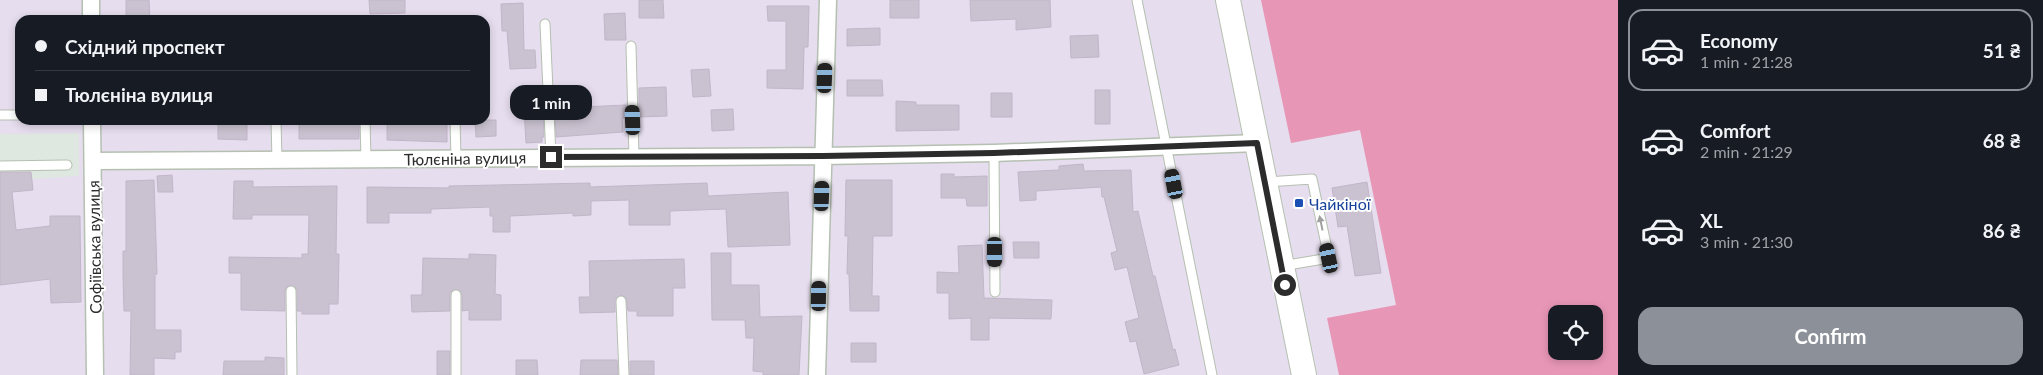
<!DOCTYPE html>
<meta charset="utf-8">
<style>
:root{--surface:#171b24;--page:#242831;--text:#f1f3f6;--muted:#9ea1a6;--line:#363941;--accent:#8c9099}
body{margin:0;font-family:Lato,sans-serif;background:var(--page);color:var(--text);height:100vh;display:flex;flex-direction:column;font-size:19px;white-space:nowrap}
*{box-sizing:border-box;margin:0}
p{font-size:16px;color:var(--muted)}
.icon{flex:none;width:28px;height:28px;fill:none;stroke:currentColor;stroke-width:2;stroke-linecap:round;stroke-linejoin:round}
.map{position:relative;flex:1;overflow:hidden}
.panel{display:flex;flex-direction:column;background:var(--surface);width:425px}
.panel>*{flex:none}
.top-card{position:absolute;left:15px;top:15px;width:475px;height:110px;border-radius:15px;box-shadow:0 2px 8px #0003;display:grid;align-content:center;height:110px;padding:0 20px;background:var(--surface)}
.fabs{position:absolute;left:1548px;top:305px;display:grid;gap:10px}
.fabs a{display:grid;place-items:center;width:55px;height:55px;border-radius:10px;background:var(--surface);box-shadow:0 2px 8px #0003;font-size:25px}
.end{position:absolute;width:22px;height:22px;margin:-11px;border:6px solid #2c2c2c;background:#fff;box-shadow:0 0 0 2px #fff}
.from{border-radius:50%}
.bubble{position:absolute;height:35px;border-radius:15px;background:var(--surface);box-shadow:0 2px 8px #0003;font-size:16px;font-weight:700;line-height:35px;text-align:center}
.car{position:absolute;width:15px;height:30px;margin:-15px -8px;border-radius:6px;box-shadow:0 0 4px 1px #0007;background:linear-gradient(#222 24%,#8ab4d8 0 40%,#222 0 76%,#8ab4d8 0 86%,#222 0)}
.top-card b{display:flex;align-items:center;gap:18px;height:48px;font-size:19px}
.top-card b+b{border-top:1px solid var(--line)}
.top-card i{width:12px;height:12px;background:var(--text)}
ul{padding:9px 0 0;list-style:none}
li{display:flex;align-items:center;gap:15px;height:82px;margin:0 10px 8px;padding:0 10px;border:2px solid transparent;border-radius:15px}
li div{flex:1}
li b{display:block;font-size:19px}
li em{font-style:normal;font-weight:700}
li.active{border-color:var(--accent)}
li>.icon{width:45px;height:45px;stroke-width:1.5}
.primary-button{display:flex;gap:10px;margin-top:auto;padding:10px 20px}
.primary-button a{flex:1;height:58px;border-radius:15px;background:var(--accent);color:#fff;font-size:20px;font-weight:700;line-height:58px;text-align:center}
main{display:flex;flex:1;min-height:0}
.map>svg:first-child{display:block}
.industrial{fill:#dee7e0}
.green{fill:#e896b6;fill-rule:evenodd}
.building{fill:#cac2d0;stroke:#c2b6ca}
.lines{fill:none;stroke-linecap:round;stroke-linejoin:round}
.lane-casing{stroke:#b5c0b1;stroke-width:11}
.street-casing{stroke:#b5c0b1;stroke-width:19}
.secondary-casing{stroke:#b5c0b1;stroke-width:26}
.lane{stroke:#fff;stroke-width:9}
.street{stroke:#fff;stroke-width:16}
.secondary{stroke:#fff;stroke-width:24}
.oneway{fill:#a0a0a0}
.route{stroke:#2c2c2c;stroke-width:6}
.transit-dot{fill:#1a4fb4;stroke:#fff;stroke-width:2}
.labels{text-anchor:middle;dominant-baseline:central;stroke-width:4;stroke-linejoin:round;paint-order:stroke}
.street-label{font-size:16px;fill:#2c2c2c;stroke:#fff}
.transit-label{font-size:16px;fill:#164399;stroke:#fff;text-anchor:start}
</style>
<main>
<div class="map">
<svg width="1618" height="375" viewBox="0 0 1618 375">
<rect width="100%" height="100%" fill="#e6ddee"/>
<path class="industrial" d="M79 133V176L0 181V134Z"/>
<path class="green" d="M1261 0H1618V375H1339L1327 318 1396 305 1360 130 1291 143ZM1556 314H1594V351H1556Z"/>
<path class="building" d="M126 0H149L150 20H126Z
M369 0H405V13L370 14Z
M639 0H663L664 18H639Z
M890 0H919V18H890Z
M970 0H1050L1051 27 1016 30V19L971 21Z
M523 3 524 50H535L536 68 510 69 507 31H502L501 4Z
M767 6H809L808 47H804L803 89 767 88V70H786V21H768Z
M625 13 626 40H605L604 14Z
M880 28V45L847 46V29Z
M1098 35 1099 57 1071 58 1070 36Z
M709 69 711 96 693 97 691 70Z
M847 80H882L883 96H847Z
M666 87 667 116 639 117V88Z
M1095 90H1110V124H1095Z
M991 93H1012V117H991Z
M896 101 916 102V105H959V130L896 131Z
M566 103H582V107L626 105 627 118H622L623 132 556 137 555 107 566 106Z
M543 108 544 137H542V142L526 143 524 109Z
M733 109 734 130 712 131 711 110Z
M218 120H247V140L218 139Z
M299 120H359V139H299Z
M387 120H447V142L387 140Z
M475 120H496V136L476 137Z
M1083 164 1084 171 1131 170 1133 212 1138 211 1153 276H1155L1173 350 1175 349 1179 365 1144 374 1136 341 1130 342 1125 322 1139 318 1127 267 1115 270 1111 253 1117 251 1104 197H1102L1101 187 1036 191V200L1020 201 1018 172 1059 170V166Z
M0 172H31L33 190 12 192 16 230 50 226V216H80L81 302 51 303 50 279 0 285Z
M941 174H954V177L987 176V206H967L966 198H941Z
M172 175 173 192H158L157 176Z
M154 180 157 274H155V330H181V352H175V359L154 358V375H130L131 311H124L123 275V251H126V181Z
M846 180H892V236H873L872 296H879V311H850L849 274H847L848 236H845Z
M234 181H253V187L337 186 336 254H339L338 304H329V314H302V311H297V290L291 285 287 286 285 291V311L241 310V273H229V257L302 258V254H308L309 215H252V219H233Z
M1367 182 1381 273 1355 276 1347 226 1338 227 1332 188Z
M590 183V187L707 183 708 196 788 192 790 245 728 247 726 209 670 211V225H629V200L591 201V215L573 216V213L510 216V232H493V216H490V207L431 209V213H389V223H367V187L449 188V186Z
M1013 242H1039V258H1014Z
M982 245 984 298 1052 300 1051 319 989 318V340H971V318L949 319V293H937V272L959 273 958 246Z
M711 253H731V285H759L760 317 802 316 799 375H763V372L753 371 754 338H746L745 320H712Z
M469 254 496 255 495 294 501 295V320H469V310L462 311V295L456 289 450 292V311L412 312 411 295H422L423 258 469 259Z
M684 259 685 288H673V316H637V311H628L626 298 621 295 615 299V312L580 313 579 297H590L589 261Z
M851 343H876V362H851Z
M437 351H450V375H437Z
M265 357 284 358V375H223L224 361H265Z
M516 360H537L538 375H516Z
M581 360H617L618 375H580Z
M630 361H654V375H630Z"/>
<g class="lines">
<g class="lane-casing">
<path id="lane" d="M1137 0 1212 375
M545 24 551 157
M631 46 634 157
M0 115H20
M276 120 277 160
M365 120 366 159
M455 120 456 158
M994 153 995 292
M0 166 67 165
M1267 182 1312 179 1329 258 1282 266
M291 291 292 375
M456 295V375
M621 301 624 375"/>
</g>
<g class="street-casing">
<path id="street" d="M91 0V20
M92 120 95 375
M93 161 823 156 994 153 1257 143
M817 375 828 0"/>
</g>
<g class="secondary-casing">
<path id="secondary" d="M1228 0 1304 375"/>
</g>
<use href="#lane" class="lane"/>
<use href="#street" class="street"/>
<use href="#secondary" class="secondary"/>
</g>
<defs><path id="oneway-solid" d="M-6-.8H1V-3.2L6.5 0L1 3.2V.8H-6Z" transform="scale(1.25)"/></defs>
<use class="oneway" href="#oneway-solid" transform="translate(1321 223) rotate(-102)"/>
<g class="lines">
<path class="route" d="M551 157 823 156 994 153 1257 143 1285 285"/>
</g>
<rect class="transit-dot" x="1294" y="198" width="10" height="10" rx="2.5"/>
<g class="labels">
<g class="street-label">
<text transform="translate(465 158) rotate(-1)">Тюлєніна вулиця</text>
<text transform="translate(94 247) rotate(-91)">Софіївська вулиця</text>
</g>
<g class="transit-label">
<text x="1309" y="203">Чайкіної</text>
</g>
</g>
</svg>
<div class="fabs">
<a><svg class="icon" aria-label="locate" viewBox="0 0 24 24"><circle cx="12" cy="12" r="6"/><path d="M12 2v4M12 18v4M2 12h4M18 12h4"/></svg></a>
</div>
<i class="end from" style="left:1285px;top:285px"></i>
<i class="end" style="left:551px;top:157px"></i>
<div class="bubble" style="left:510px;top:85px;width:82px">1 min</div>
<i class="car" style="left:825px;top:78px;rotate:2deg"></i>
<i class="car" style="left:633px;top:120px;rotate:358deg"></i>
<i class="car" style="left:1174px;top:184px;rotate:349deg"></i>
<i class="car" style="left:822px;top:196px;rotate:2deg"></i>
<i class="car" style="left:995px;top:252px;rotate:180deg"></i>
<i class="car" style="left:1329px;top:258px;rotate:348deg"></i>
<i class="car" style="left:819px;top:296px;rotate:1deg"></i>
<div class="top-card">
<b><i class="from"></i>Східний проспект</b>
<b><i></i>Тюлєніна вулиця</b>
</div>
</div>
<section class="panel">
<ul>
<li class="active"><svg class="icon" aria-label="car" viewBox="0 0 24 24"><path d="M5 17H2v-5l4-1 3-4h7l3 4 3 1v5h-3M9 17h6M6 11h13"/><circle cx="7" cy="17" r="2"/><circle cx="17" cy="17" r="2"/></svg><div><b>Economy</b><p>1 min · 21:28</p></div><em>51 ₴</em></li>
<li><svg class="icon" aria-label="car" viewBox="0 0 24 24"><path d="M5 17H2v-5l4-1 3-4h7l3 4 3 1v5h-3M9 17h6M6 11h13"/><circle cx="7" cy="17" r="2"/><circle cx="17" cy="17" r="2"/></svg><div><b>Comfort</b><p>2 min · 21:29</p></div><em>68 ₴</em></li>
<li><svg class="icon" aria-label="car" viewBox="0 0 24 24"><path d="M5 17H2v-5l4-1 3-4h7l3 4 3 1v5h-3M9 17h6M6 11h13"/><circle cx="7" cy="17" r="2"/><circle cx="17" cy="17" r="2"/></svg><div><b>XL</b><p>3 min · 21:30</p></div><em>86 ₴</em></li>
</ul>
<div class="primary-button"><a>Confirm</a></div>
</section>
</main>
